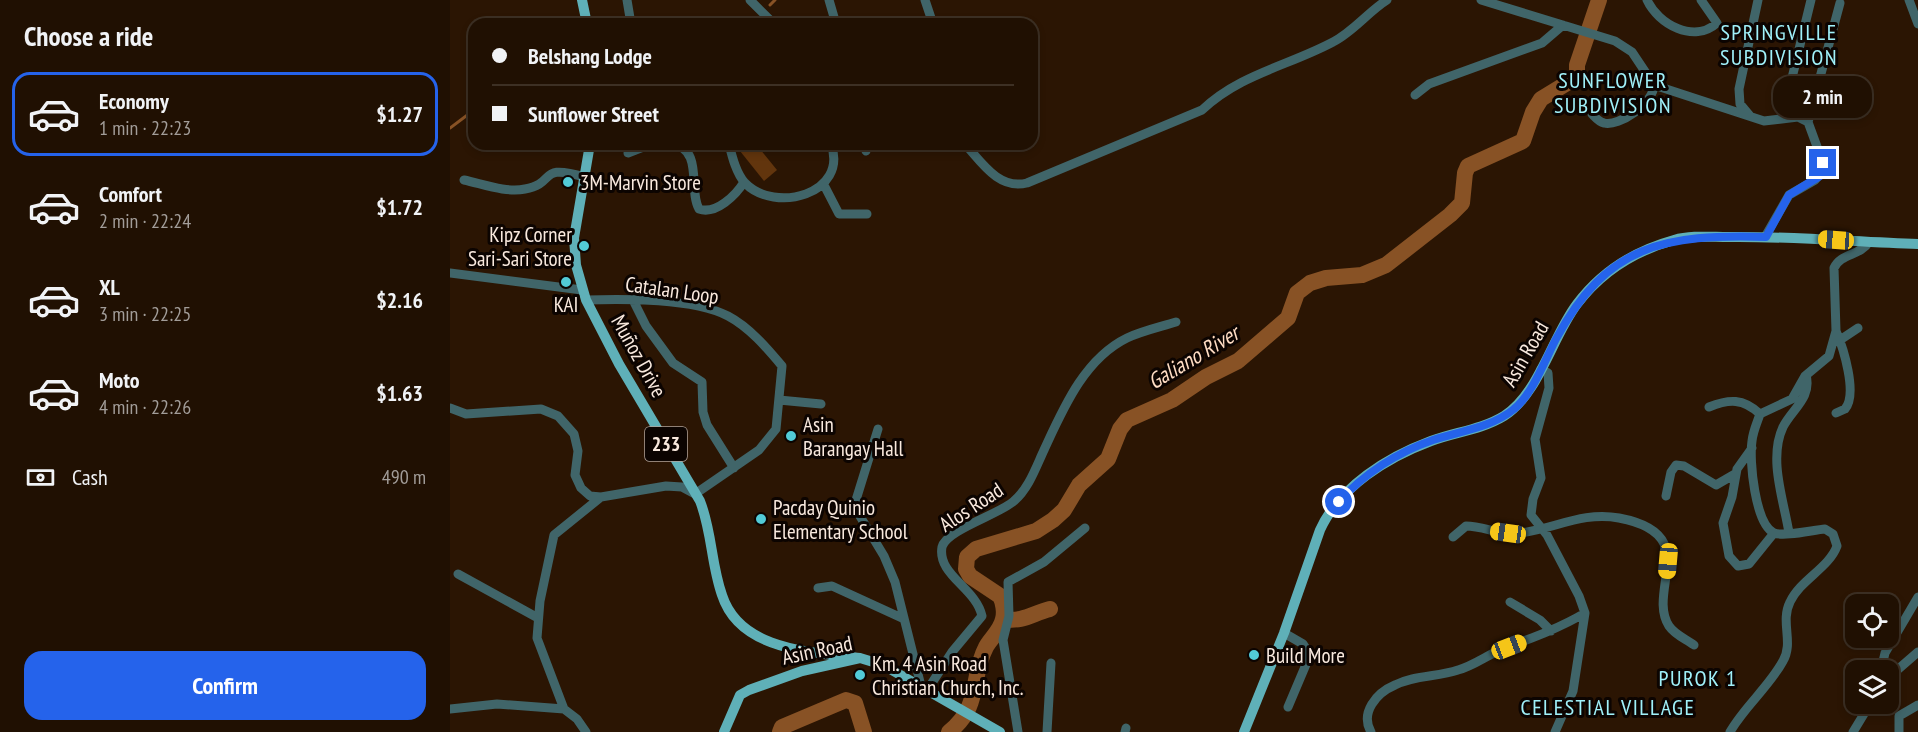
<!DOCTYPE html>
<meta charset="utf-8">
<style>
:root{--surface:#201002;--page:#2d1e11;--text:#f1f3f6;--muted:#a29d99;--line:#3d3024;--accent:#2563eb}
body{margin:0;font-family:"PT Sans Narrow",sans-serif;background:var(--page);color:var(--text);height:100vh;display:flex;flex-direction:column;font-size:22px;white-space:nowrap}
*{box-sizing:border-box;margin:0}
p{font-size:20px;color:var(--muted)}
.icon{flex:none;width:33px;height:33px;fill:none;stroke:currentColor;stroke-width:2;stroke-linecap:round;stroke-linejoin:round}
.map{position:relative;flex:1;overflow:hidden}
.details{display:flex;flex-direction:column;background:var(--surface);width:450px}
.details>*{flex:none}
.hud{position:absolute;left:18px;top:18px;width:570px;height:132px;border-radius:18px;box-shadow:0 3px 9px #0003,0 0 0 2px var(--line);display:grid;align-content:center;height:132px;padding:0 24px;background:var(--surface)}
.buttons{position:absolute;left:1395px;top:594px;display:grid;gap:12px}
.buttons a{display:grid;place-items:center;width:54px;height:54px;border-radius:12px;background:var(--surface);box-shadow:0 3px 9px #0003,0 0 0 2px var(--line);font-size:30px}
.end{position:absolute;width:27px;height:27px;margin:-14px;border:8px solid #2563eb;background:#fff;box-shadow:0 0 0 3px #fff}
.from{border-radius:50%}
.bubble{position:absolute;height:42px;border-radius:18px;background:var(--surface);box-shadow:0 3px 9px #0003,0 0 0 2px var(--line);font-size:20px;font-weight:700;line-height:42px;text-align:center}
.car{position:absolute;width:18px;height:36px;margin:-18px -9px;border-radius:8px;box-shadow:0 0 4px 2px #0007;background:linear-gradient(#f5c518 24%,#345 0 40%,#f5c518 0 76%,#345 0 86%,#f5c518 0)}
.hud b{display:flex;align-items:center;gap:21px;height:57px;font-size:22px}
.hud b+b{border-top:2px solid var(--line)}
.hud i{width:15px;height:15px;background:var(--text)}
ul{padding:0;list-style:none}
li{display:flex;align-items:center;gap:18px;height:84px;margin:0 12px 9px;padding:0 12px;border:3px solid transparent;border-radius:18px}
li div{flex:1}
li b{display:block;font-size:22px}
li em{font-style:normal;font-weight:700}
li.selected{border-color:var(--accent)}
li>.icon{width:54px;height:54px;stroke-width:1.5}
h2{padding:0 24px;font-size:27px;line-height:72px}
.pay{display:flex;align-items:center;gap:15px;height:66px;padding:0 24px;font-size:22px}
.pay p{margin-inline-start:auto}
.cta{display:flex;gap:12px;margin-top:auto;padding:12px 24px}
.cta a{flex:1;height:69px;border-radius:18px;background:var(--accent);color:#fff;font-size:24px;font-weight:700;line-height:69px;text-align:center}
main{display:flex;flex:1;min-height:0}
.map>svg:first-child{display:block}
.garden{fill:#62350d}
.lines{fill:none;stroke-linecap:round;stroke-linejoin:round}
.stream{stroke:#885225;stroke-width:3}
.river{stroke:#885225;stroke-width:16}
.minor{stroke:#406569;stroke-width:9}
.major{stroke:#5fb0b8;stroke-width:10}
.route{stroke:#2563eb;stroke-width:8}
.poi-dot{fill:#52cbd7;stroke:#0c0401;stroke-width:2}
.labels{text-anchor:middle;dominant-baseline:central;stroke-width:6;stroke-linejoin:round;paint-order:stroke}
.shield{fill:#0c0401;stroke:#b2a49c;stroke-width:1.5}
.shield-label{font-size:20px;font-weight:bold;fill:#f9e9de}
.poi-label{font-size:21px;fill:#f9e9de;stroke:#0c0401;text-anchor:start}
.street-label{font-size:21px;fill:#f9e9de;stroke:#0c0401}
.neighbourhood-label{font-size:22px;letter-spacing:1.5px;fill:#a0f1fa;stroke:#0c0401}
.water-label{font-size:22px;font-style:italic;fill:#ffddc4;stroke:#0c0401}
</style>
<main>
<section class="details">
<h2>Choose a ride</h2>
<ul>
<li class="selected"><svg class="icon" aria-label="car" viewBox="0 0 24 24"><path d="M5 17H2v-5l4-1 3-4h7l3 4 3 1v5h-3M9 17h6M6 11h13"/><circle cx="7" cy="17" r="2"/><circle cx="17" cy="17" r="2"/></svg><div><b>Economy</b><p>1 min · 22:23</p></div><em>$1.27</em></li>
<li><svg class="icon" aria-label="car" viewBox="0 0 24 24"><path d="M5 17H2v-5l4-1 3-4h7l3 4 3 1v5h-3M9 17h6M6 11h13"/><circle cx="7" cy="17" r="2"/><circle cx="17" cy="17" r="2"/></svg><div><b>Comfort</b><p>2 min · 22:24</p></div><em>$1.72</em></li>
<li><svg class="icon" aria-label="car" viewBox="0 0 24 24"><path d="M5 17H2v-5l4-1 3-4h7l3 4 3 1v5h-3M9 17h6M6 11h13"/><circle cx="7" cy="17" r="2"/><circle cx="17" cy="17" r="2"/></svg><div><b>XL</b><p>3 min · 22:25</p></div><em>$2.16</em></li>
<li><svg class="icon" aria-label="car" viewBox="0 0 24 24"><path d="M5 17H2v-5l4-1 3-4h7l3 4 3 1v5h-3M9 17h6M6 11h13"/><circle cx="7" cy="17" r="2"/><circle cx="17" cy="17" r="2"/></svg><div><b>Moto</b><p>4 min · 22:26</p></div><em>$1.63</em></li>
</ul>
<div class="pay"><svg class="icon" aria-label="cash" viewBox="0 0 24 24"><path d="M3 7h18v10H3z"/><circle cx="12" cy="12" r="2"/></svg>Cash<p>490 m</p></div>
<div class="cta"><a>Confirm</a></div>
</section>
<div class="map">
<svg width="1468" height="732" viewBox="0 0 1468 732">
<rect width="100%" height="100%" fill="#2b1503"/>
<path class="garden" d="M299 144H306L327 170 314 181 290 151Z"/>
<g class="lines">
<path class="stream" d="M320 5 325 0
M0 128 24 110"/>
<path class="river" d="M553 619C574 622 581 614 600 609
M330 732 332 727 396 700 405 703 414 732
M499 732C532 706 520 677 536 647 541 638 551 630 553 619 555 612 553 602 550 596L520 576 516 569 517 557 526 549 586 531 603 520 614 510 629 485 658 459 670 429 677 420 722 400 756 377 788 361 838 318 847 293 860 283 876 278 912 275 936 265 1000 215 1012 203 1015 173 1018 166 1073 141 1083 112 1091 99 1127 77V65L1149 0"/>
<path class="minor" d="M177 0 181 24
M300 0 324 24
M379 0 386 24
M475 0 483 24
M1031 0 1165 41 1182 52 1204 85 1314 121 1348 117 1358 122 1373 163 1372 172 1365 180 1339 195 1315 237
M1197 0C1208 24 1244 44 1267 23L1251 0
M1361 0 1341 82 1345 89 1364 93
M1459 0 1468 24
M965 95 979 84 1092 43 1113 25
M1142 114C1145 117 1149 122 1154 123 1169 127 1204 103 1204 85
M1300 116 1290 104 1289 89 1308 0
M1358 122 1390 3
M222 144C254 149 238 190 249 209 266 215 286 195 294 182
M279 144C282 156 286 173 295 183 325 214 399 194 381 144
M414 144 416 151
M515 144C532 163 549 190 577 183L752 110C790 74 838 66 883 42 903 32 918 12 937 0
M178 153 201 144
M14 180C33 184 56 193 75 189 108 183 86 163 135 177
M374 185 389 214H417
M0 273 132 290
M183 300 196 326 223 363 252 382 253 412 257 425 284 468
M1386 331C1393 347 1408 394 1395 409L1386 413
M1390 340 1408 328
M1091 369 1098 373 1099 388 1085 439 1091 478 1083 499 1081 515 1097 535 1129 596 1135 613 1123 691 1105 732
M329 400 371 404
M1259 407C1279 399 1293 398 1310 414
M0 408 16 414 91 409 108 416 124 434 128 451 125 475 131 488 140 496 151 497
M428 429 406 500 405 508 434 556 445 582 471 686
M1302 448 1287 469 1282 497 1273 523 1279 556 1288 566 1299 564 1324 533
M1216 496 1221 472 1226 465 1234 466 1266 485 1285 474
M1339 533C1334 501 1318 459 1333 427 1342 409 1362 398 1356 375
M1003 537 1016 526C1034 526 1052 536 1070 533 1104 529 1133 511 1169 518 1254 534 1196 590 1219 626 1225 635 1236 639 1244 645
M8 574 88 618
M368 588 382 586 454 619
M1060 602 1090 620 1101 631
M834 633 853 644 860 655 838 707
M1431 670 1435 653 1468 597
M1438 678 1468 652
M478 689 502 652 532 616C526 588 487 575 492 547 496 530 550 514 564 501 579 488 586 467 594 450 613 409 634 359 677 338 692 331 710 327 726 322
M0 709 47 704 114 709
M136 732 127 719 114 709 87 638 90 601 104 535 151 497 216 486 232 487 245 494 309 450 326 429 332 366C317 348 299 327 278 316 243 298 175 299 136 300
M568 732 553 640 559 616 558 582 594 562 635 528
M597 732 601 663
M675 732 676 728
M921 732C910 713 926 693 945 685 964 675 988 677 1008 670 1023 666 1036 656 1050 650 1079 639 1108 629 1135 613
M1280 732C1294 707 1319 687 1333 661 1344 642 1330 622 1340 602 1350 580 1379 568 1387 546L1383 534 1375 529C1363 530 1334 537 1324 533 1305 524 1299 460 1302 441 1303 431 1307 423 1310 414L1342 399 1355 376 1379 356 1386 331 1384 268C1391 253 1410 256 1419 242
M1403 732 1420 704
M1449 732V716L1468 705"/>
<path class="major" d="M132 0 137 24
M140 144 124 238 126 265 136 300 169 364 250 501C262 531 261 564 272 595 290 651 362 652 410 658
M274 732 290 695 299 690 352 671 410 658 433 665 550 732
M794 732 834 633 870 530C890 486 938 457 981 441 1005 432 1031 430 1054 416 1089 394 1102 337 1127 304 1152 271 1184 251 1224 240 1241 235 1260 237 1278 237 1341 236 1405 242 1468 244"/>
</g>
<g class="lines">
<path class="route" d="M889 502C913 474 948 452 983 440 1010 431 1041 428 1064 409 1082 395 1095 360 1106 339 1157 244 1215 234 1316 237L1339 195 1370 176 1373 163"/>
</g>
<g class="poi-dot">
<circle cx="118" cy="182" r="6"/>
<circle cx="134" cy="246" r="6"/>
<circle cx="116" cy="282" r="6"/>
<circle cx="341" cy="436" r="6"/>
<circle cx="311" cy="519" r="6"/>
<circle cx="804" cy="655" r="6"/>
<circle cx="410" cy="675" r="6"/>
</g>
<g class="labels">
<rect class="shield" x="195" y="427" width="42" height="34" rx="4.5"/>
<g class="shield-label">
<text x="216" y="444">233</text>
</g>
<g class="poi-label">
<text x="130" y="182">3M-Marvin Store</text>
<text x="122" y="234" text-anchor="end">Kipz Corner<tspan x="122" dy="24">Sari-Sari Store</tspan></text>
<text x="116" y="304" text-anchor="middle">KAI</text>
<text x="353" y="424">Asin<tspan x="353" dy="24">Barangay Hall</tspan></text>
<text x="323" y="507">Pacday Quinio<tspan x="323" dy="24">Elementary School</tspan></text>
<text x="816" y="655">Build More</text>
<text x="422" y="663">Km. 4 Asin Road<tspan x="422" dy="24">Christian Church, Inc.</tspan></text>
</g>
<g class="street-label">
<text transform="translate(222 290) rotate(8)">Catalan Loop</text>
<text transform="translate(1075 354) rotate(-60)">Asin Road</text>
<text transform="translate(189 356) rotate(61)">Muñoz Drive</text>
<text transform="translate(521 507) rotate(-33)">Alos Road</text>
<text transform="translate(367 650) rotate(-12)">Asin Road</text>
</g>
<g class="neighbourhood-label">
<text x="1329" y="32">SPRINGVILLE<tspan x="1329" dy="25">SUBDIVISION</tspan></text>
<text x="1163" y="80">SUNFLOWER<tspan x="1163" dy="25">SUBDIVISION</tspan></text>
<text x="1248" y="678">PUROK 1</text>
<text x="1158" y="707">CELESTIAL VILLAGE</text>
</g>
<g class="water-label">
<text transform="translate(743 357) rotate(-31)">Galiano River</text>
</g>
</g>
</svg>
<div class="buttons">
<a><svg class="icon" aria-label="locate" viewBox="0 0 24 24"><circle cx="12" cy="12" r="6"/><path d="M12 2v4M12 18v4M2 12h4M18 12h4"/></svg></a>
<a><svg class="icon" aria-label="layers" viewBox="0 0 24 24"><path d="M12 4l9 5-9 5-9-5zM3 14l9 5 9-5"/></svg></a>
</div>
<i class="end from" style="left:889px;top:502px"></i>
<i class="end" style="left:1373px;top:163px"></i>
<div class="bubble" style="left:1323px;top:76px;width:99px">2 min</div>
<i class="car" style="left:1386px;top:240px;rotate:274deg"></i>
<i class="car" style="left:1058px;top:533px;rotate:278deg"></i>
<i class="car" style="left:1218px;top:561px;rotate:185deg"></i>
<i class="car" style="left:1059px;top:647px;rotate:69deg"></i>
<div class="hud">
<b><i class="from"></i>Belshang Lodge</b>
<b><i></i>Sunflower Street</b>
</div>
</div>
</main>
